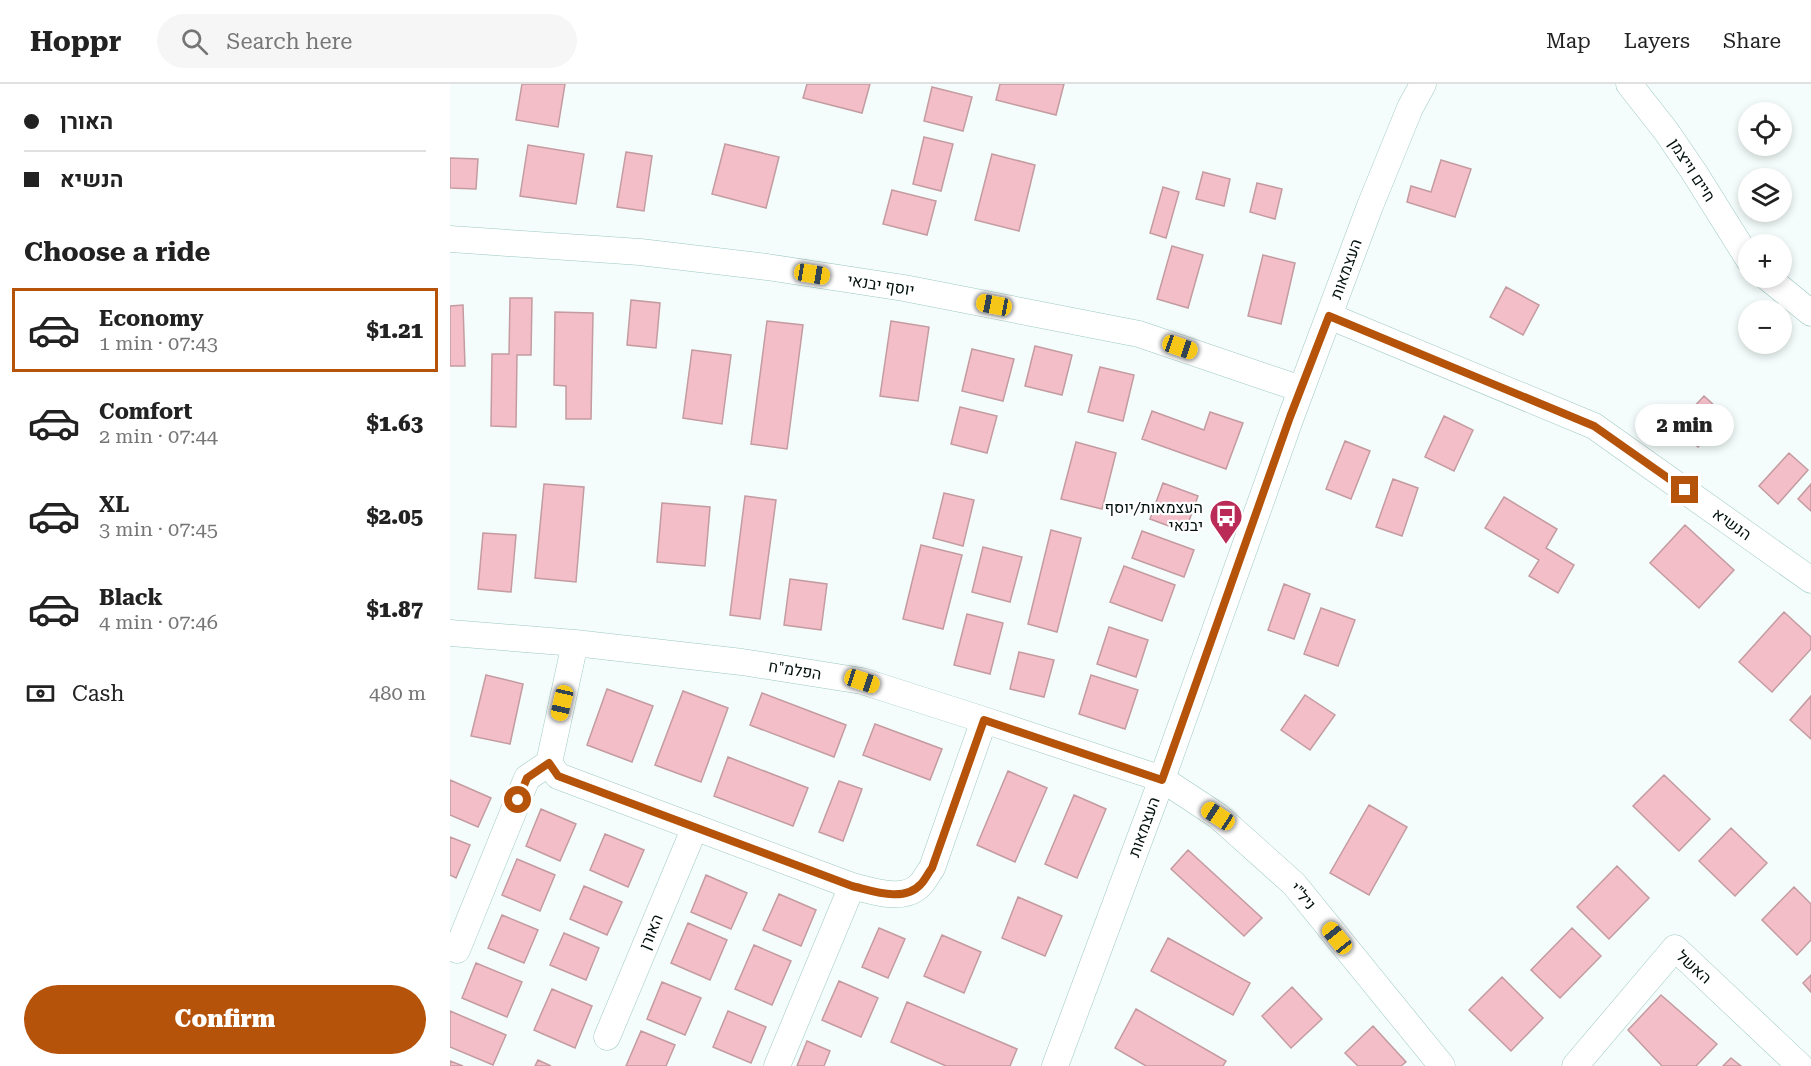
<!DOCTYPE html>
<meta charset="utf-8">
<style>
:root{--surface:#fff;--page:#f6f6f6;--text:#222;--muted:#767676;--line:#e0e0e0;--accent:#b45309}
body{margin:0;font-family:"Roboto Serif",Heebo,serif;background:var(--page);color:var(--text);height:100vh;display:flex;flex-direction:column;font-size:22px;white-space:nowrap}
*{box-sizing:border-box;margin:0}
p{font-size:20px;color:var(--muted)}
.icon{flex:none;width:33px;height:33px;fill:none;stroke:currentColor;stroke-width:2;stroke-linecap:round;stroke-linejoin:round}
.map{position:relative;flex:1;overflow:hidden}
.details{display:flex;flex-direction:column;background:var(--surface);width:450px}
.details>*{flex:none}
.top-card{display:grid;align-content:center;height:132px;padding:0 24px;background:var(--surface)}
.controls{position:absolute;left:1288px;top:18px;display:grid;gap:12px}
.controls a{display:grid;place-items:center;width:54px;height:54px;border-radius:50%;background:var(--surface);box-shadow:0 3px 9px #0003;font-size:30px}
.end{position:absolute;width:27px;height:27px;margin:-14px;border:8px solid #b45309;background:#fff;box-shadow:0 0 0 3px #fff}
.from{border-radius:50%}
.bubble{position:absolute;height:42px;border-radius:21px;background:var(--surface);box-shadow:0 3px 9px #0003;font-size:20px;font-weight:800;line-height:42px;text-align:center}
.car{position:absolute;width:18px;height:36px;margin:-18px -9px;border-radius:8px;box-shadow:0 0 4px 2px #0007;background:linear-gradient(#f5c518 24%,#345 0 40%,#f5c518 0 76%,#345 0 86%,#f5c518 0)}
.top-card b{display:flex;align-items:center;gap:21px;height:57px;font-size:22px}
.top-card b+b{border-top:2px solid var(--line)}
.top-card i{width:15px;height:15px;background:var(--text)}
ul{padding:0;list-style:none}
li{display:flex;align-items:center;gap:18px;height:84px;margin:0 12px 9px;padding:0 12px;border:3px solid transparent;border-radius:0px}
li div{flex:1}
li b{display:block;font-size:22px}
li em{font-style:normal;font-weight:800}
li.selected{border-color:var(--accent)}
li>.icon{width:54px;height:54px;stroke-width:1.5}
h2{padding:0 24px;font-size:27px;line-height:72px}
.pay{display:flex;align-items:center;gap:15px;height:66px;padding:0 24px;font-size:22px}
.pay p{margin-inline-start:auto}
.primary-button{display:flex;gap:12px;margin-top:auto;padding:12px 24px}
.primary-button a{flex:1;height:69px;border-radius:36px;background:var(--accent);color:#fff;font-size:24px;font-weight:800;line-height:69px;text-align:center}
header{display:flex;align-items:center;gap:36px;box-sizing:border-box;height:84px;padding:0 30px;background:var(--surface);border-bottom:2px solid var(--line)}
header strong{font-size:28px}
nav{display:flex;gap:33px;margin-inline-start:auto;font-size:21px}
.search{width:420px;height:54px;background:var(--page);display:flex;align-items:center;gap:15px;box-sizing:border-box;padding:0 21px;border-radius:33px;color:var(--muted);font-size:22px}
main{display:flex;flex:1;min-height:0}
.map>svg:first-child{display:block}
.building{fill:#f3bec7;stroke:#c39ba1;stroke-width:1.5}
.lines{fill:none;stroke-linecap:round;stroke-linejoin:round}
.minor-casing{stroke:#9dc9c2;stroke-width:27}
.minor{stroke:#fff;stroke-width:26}
.route{stroke:#b45309;stroke-width:8}
.labels{text-anchor:middle;dominant-baseline:central;stroke-width:4.5;stroke-linejoin:round;paint-order:stroke}
.street-label{font-size:16px;fill:#010f0d;stroke:#fff}
.poi-label{font-size:16px;fill:#010f0d;stroke:#fff;text-anchor:end}
</style>
<header>
<strong>Hoppr</strong>
<div class="search"><svg class="icon" aria-label="search" viewBox="0 0 24 24"><circle cx="10" cy="10" r="6"/><path d="M15 15l6 6"/></svg>Search here</div>
<nav><a>Map</a><a>Layers</a><a>Share</a></nav>
</header>
<main>
<section class="details">
<div class="top-card">
<b><i class="from"></i>האורן</b>
<b><i></i>הנשיא</b>
</div>
<h2>Choose a ride</h2>
<ul>
<li class="selected"><svg class="icon" aria-label="car" viewBox="0 0 24 24"><path d="M5 17H2v-5l4-1 3-4h7l3 4 3 1v5h-3M9 17h6M6 11h13"/><circle cx="7" cy="17" r="2"/><circle cx="17" cy="17" r="2"/></svg><div><b>Economy</b><p>1 min · 07:43</p></div><em>$1.21</em></li>
<li><svg class="icon" aria-label="car" viewBox="0 0 24 24"><path d="M5 17H2v-5l4-1 3-4h7l3 4 3 1v5h-3M9 17h6M6 11h13"/><circle cx="7" cy="17" r="2"/><circle cx="17" cy="17" r="2"/></svg><div><b>Comfort</b><p>2 min · 07:44</p></div><em>$1.63</em></li>
<li><svg class="icon" aria-label="car" viewBox="0 0 24 24"><path d="M5 17H2v-5l4-1 3-4h7l3 4 3 1v5h-3M9 17h6M6 11h13"/><circle cx="7" cy="17" r="2"/><circle cx="17" cy="17" r="2"/></svg><div><b>XL</b><p>3 min · 07:45</p></div><em>$2.05</em></li>
<li><svg class="icon" aria-label="car" viewBox="0 0 24 24"><path d="M5 17H2v-5l4-1 3-4h7l3 4 3 1v5h-3M9 17h6M6 11h13"/><circle cx="7" cy="17" r="2"/><circle cx="17" cy="17" r="2"/></svg><div><b>Black</b><p>4 min · 07:46</p></div><em>$1.87</em></li>
</ul>
<div class="pay"><svg class="icon" aria-label="cash" viewBox="0 0 24 24"><path d="M3 7h18v10H3z"/><circle cx="12" cy="12" r="2"/></svg>Cash<p>480 m</p></div>
<div class="primary-button"><a>Confirm</a></div>
</section>
<div class="map">
<svg width="1361" height="982" viewBox="0 0 1361 982">
<rect width="100%" height="100%" fill="#f4fdfb"/>
<path class="building" d="M72 0H115L108 43 66 36Z
M357 0H420L412 29 353 14Z
M550 0H614L606 31 546 16Z
M482 3 522 13 513 47 474 37Z
M474 53 503 60 491 107 463 100Z
M275 60 329 73 316 124 262 110Z
M78 61 134 70 126 120 70 112Z
M176 68 202 72 194 127 167 123Z
M542 70 585 81 569 147 525 136Z
M0 74 28 75 26 105 0 104Z
M991 76 1021 85 1005 133 957 118 961 102 981 108Z
M753 88 780 95 774 122 746 115Z
M807 99 832 105 825 135 800 128Z
M713 103 729 108 716 154 700 149Z
M442 106 486 117 477 151 433 140Z
M722 162 753 171 738 224 707 215Z
M813 171 845 179 831 240 798 232Z
M1056 203 1089 221 1073 251 1040 233Z
M60 214H82L81 271H67L66 343 41 342 42 270H59Z
M181 216 210 219 206 264 177 261Z
M13 221 15 282H0V222Z
M105 228 143 229 141 335H116V302L104 301Z
M317 237 353 241 337 365 301 360Z
M441 237 479 243 468 317 430 312Z
M585 262 622 271 612 311 575 302Z
M522 265 564 275 553 317 512 307Z
M242 266 281 271 272 340 233 334Z
M650 283 684 291 673 337 638 328Z
M1254 312 1276 332 1248 363 1226 342Z
M510 323 547 332 537 369 501 360Z
M702 327 754 346 760 328 793 339 776 385 692 355Z
M994 332 1023 346 1004 387 975 373Z
M895 357 920 367 901 415 876 405Z
M626 358 666 369 652 425 611 415Z
M1339 369 1358 386 1328 420 1309 402Z
M943 395 968 404 952 452 926 443Z
M713 399 748 412 735 448 700 435Z
M94 400 134 403 126 498 85 494Z
M1361 400V427L1348 415Z
M494 409 524 416 513 462 483 454Z
M295 412 326 416 310 535 280 531Z
M1054 413 1107 445 1096 464 1124 481 1108 509 1079 492 1089 476 1035 444Z
M212 419 260 423 255 482 207 478Z
M1235 441 1284 486 1249 524 1200 479Z
M601 446 631 454 607 548 578 540Z
M692 447 744 466 734 493 682 474Z
M33 449 66 451 61 508 28 505Z
M471 461 512 471 493 545 453 535Z
M533 463 572 473 560 518 522 508Z
M674 482 725 501 712 537 660 518Z
M340 495 377 500 371 546 334 541Z
M834 500 860 510 844 555 818 546Z
M871 524 905 536 888 582 854 570Z
M1334 528 1361 553V565L1322 608 1289 578Z
M517 530 553 539 540 590 504 581Z
M659 543 698 556 686 593 647 580Z
M569 568 604 576 594 613 560 605Z
M36 591 73 600 60 660 21 652Z
M641 591 688 606 675 645 629 630Z
M157 605 203 622 182 678 137 661Z
M233 607 278 624 251 698 205 681Z
M312 609 396 641 384 673 300 641Z
M855 611 885 631 860 666 831 646Z
M1361 612V655L1340 636Z
M425 640 492 665 480 696 413 671Z
M278 673 358 704 343 742 264 712Z
M558 687 597 704 565 778 527 761Z
M1214 691 1260 735 1229 767 1183 722Z
M0 696 41 714 28 743 0 731Z
M389 697 412 705 393 757 369 748Z
M624 711 656 725 627 794 595 780Z
M919 721 957 743 919 811 880 789Z
M91 725 126 740 110 777 76 762Z
M1281 744 1317 779 1285 812 1249 777Z
M155 750 194 766 178 803 140 786Z
M0 753 20 761 6 794 0 791Z
M738 766 812 834 794 852 721 785Z
M67 775 105 791 90 827 52 811Z
M1167 782 1199 814 1159 855 1127 823Z
M256 791 297 809 281 845 241 828Z
M134 802 172 818 157 851 120 835Z
M1344 803 1361 820V856L1347 871 1312 836Z
M329 810 366 826 351 862 313 846Z
M568 813 612 832 595 872 552 854Z
M52 831 88 846 74 879 38 864Z
M238 839 277 856 260 896 221 879Z
M429 844 455 855 438 894 412 883Z
M1122 844 1151 872 1110 914 1081 886Z
M114 849 149 864 136 896 100 881Z
M492 851 531 868 514 909 474 892Z
M718 854 800 899 783 931 701 887Z
M304 861 341 877 322 921 285 905Z
M26 879 72 898 57 933 12 914Z
M1361 891V908L1353 899Z
M1052 893 1093 934 1061 967 1019 926Z
M389 897 428 914 411 953 372 936Z
M212 898 251 914 235 951 197 935Z
M842 903 872 935 841 964 812 932Z
M102 905 142 922 125 964 84 946Z
M1211 911 1267 960 1246 982H1212L1178 946Z
M457 918 567 965 560 982H496L441 958Z
M686 925 776 977 773 982H696L665 964Z
M0 927 56 951 43 981 0 963Z
M278 927 316 943 301 979 263 963Z
M923 942 956 978 951 982H908L895 969Z
M191 947 225 961 216 982H176Z
M357 957 380 967 374 982H347Z
M1281 974 1291 982H1273Z
M88 976 101 982H85Z
M0 977 13 982H0Z"/>
<g class="lines">
<g class="minor-casing">
<path id="minor" d="M1179 0 1216 47 1244 88 1299 176
M0 155 190 168 317 183 454 204 689 250 851 305
M1318 194 1361 229
M879 232 1144 342 1361 496
M0 549 125 559 292 578 412 597 534 636 712 695 768 732 844 800 992 982
M125 559 99 679 108 692 402 802C423 807 454 819 471 800 475 796 478 789 482 784L534 636
M7 866 77 694 99 679
M157 953 245 743
M327 982 402 802
M605 982 712 695 841 333 920 122 960 24 973 0
M1125 982 1225 864 1350 982"/>
</g>
<use href="#minor" class="minor"/>
</g>
<g class="lines">
<path class="route" d="M68 716 77 694 99 679 108 692 402 802C423 807 454 819 471 800 475 796 478 789 482 784L534 636 712 696 840 333 879 232 1144 342 1235 406"/>
</g>
<defs>
<g id="bus-pin" transform="scale(1.725)"><path d="M0 17L-7.5 6A9.5 9.5 0 1 1 7.5 6Z" fill="#ba2b57" stroke="#fff"/><path d="M-5-6H5V4H4V6H2V4H-2V6H-4V4H-5ZM-3.5-4V0h7V-4ZM-3.5 1.2v1.5H-2V1.2ZM2 1.2v1.5H3.5V1.2Z" fill="#fff"/></g>
</defs>
<g fill-rule="evenodd">
<use href="#bus-pin" x="776" y="432"/>
</g>
<g class="labels">
<g class="street-label">
<text transform="translate(1242 86) rotate(57)">חיים וייצמן</text>
<text transform="translate(896 185) rotate(-70)">העצמאות</text>
<text transform="translate(431 201) rotate(9)">יוסף יבנאי</text>
<text transform="translate(1282 440) rotate(35)">הנשיא</text>
<text transform="translate(345 586) rotate(9)">הפלמ"ח</text>
<text transform="translate(694 743) rotate(-70)">העצמאות</text>
<text transform="translate(853 812) rotate(49)">ניל"י</text>
<text transform="translate(201 848) rotate(-67)">האורן</text>
<text transform="translate(1244 883) rotate(42)">האשל</text>
</g>
<g class="poi-label">
<text x="753" y="423">העצמאות/יוסף<tspan x="753" dy="18">יבנאי</tspan></text>
</g>
</g>
</svg>
<div class="controls">
<a><svg class="icon" aria-label="locate" viewBox="0 0 24 24"><circle cx="12" cy="12" r="6"/><path d="M12 2v4M12 18v4M2 12h4M18 12h4"/></svg></a>
<a><svg class="icon" aria-label="layers" viewBox="0 0 24 24"><path d="M12 4l9 5-9 5-9-5zM3 14l9 5 9-5"/></svg></a>
<a>+</a>
<a>−</a>
</div>
<i class="end from" style="left:68px;top:716px"></i>
<i class="end" style="left:1235px;top:406px"></i>
<div class="bubble" style="left:1185px;top:320px;width:99px">2 min</div>
<i class="car" style="left:362px;top:190px;rotate:99deg"></i>
<i class="car" style="left:544px;top:221px;rotate:281deg"></i>
<i class="car" style="left:730px;top:263px;rotate:109deg"></i>
<i class="car" style="left:412px;top:597px;rotate:108deg"></i>
<i class="car" style="left:112px;top:619px;rotate:193deg"></i>
<i class="car" style="left:768px;top:732px;rotate:303deg"></i>
<i class="car" style="left:887px;top:854px;rotate:321deg"></i>
</div>
</main>
